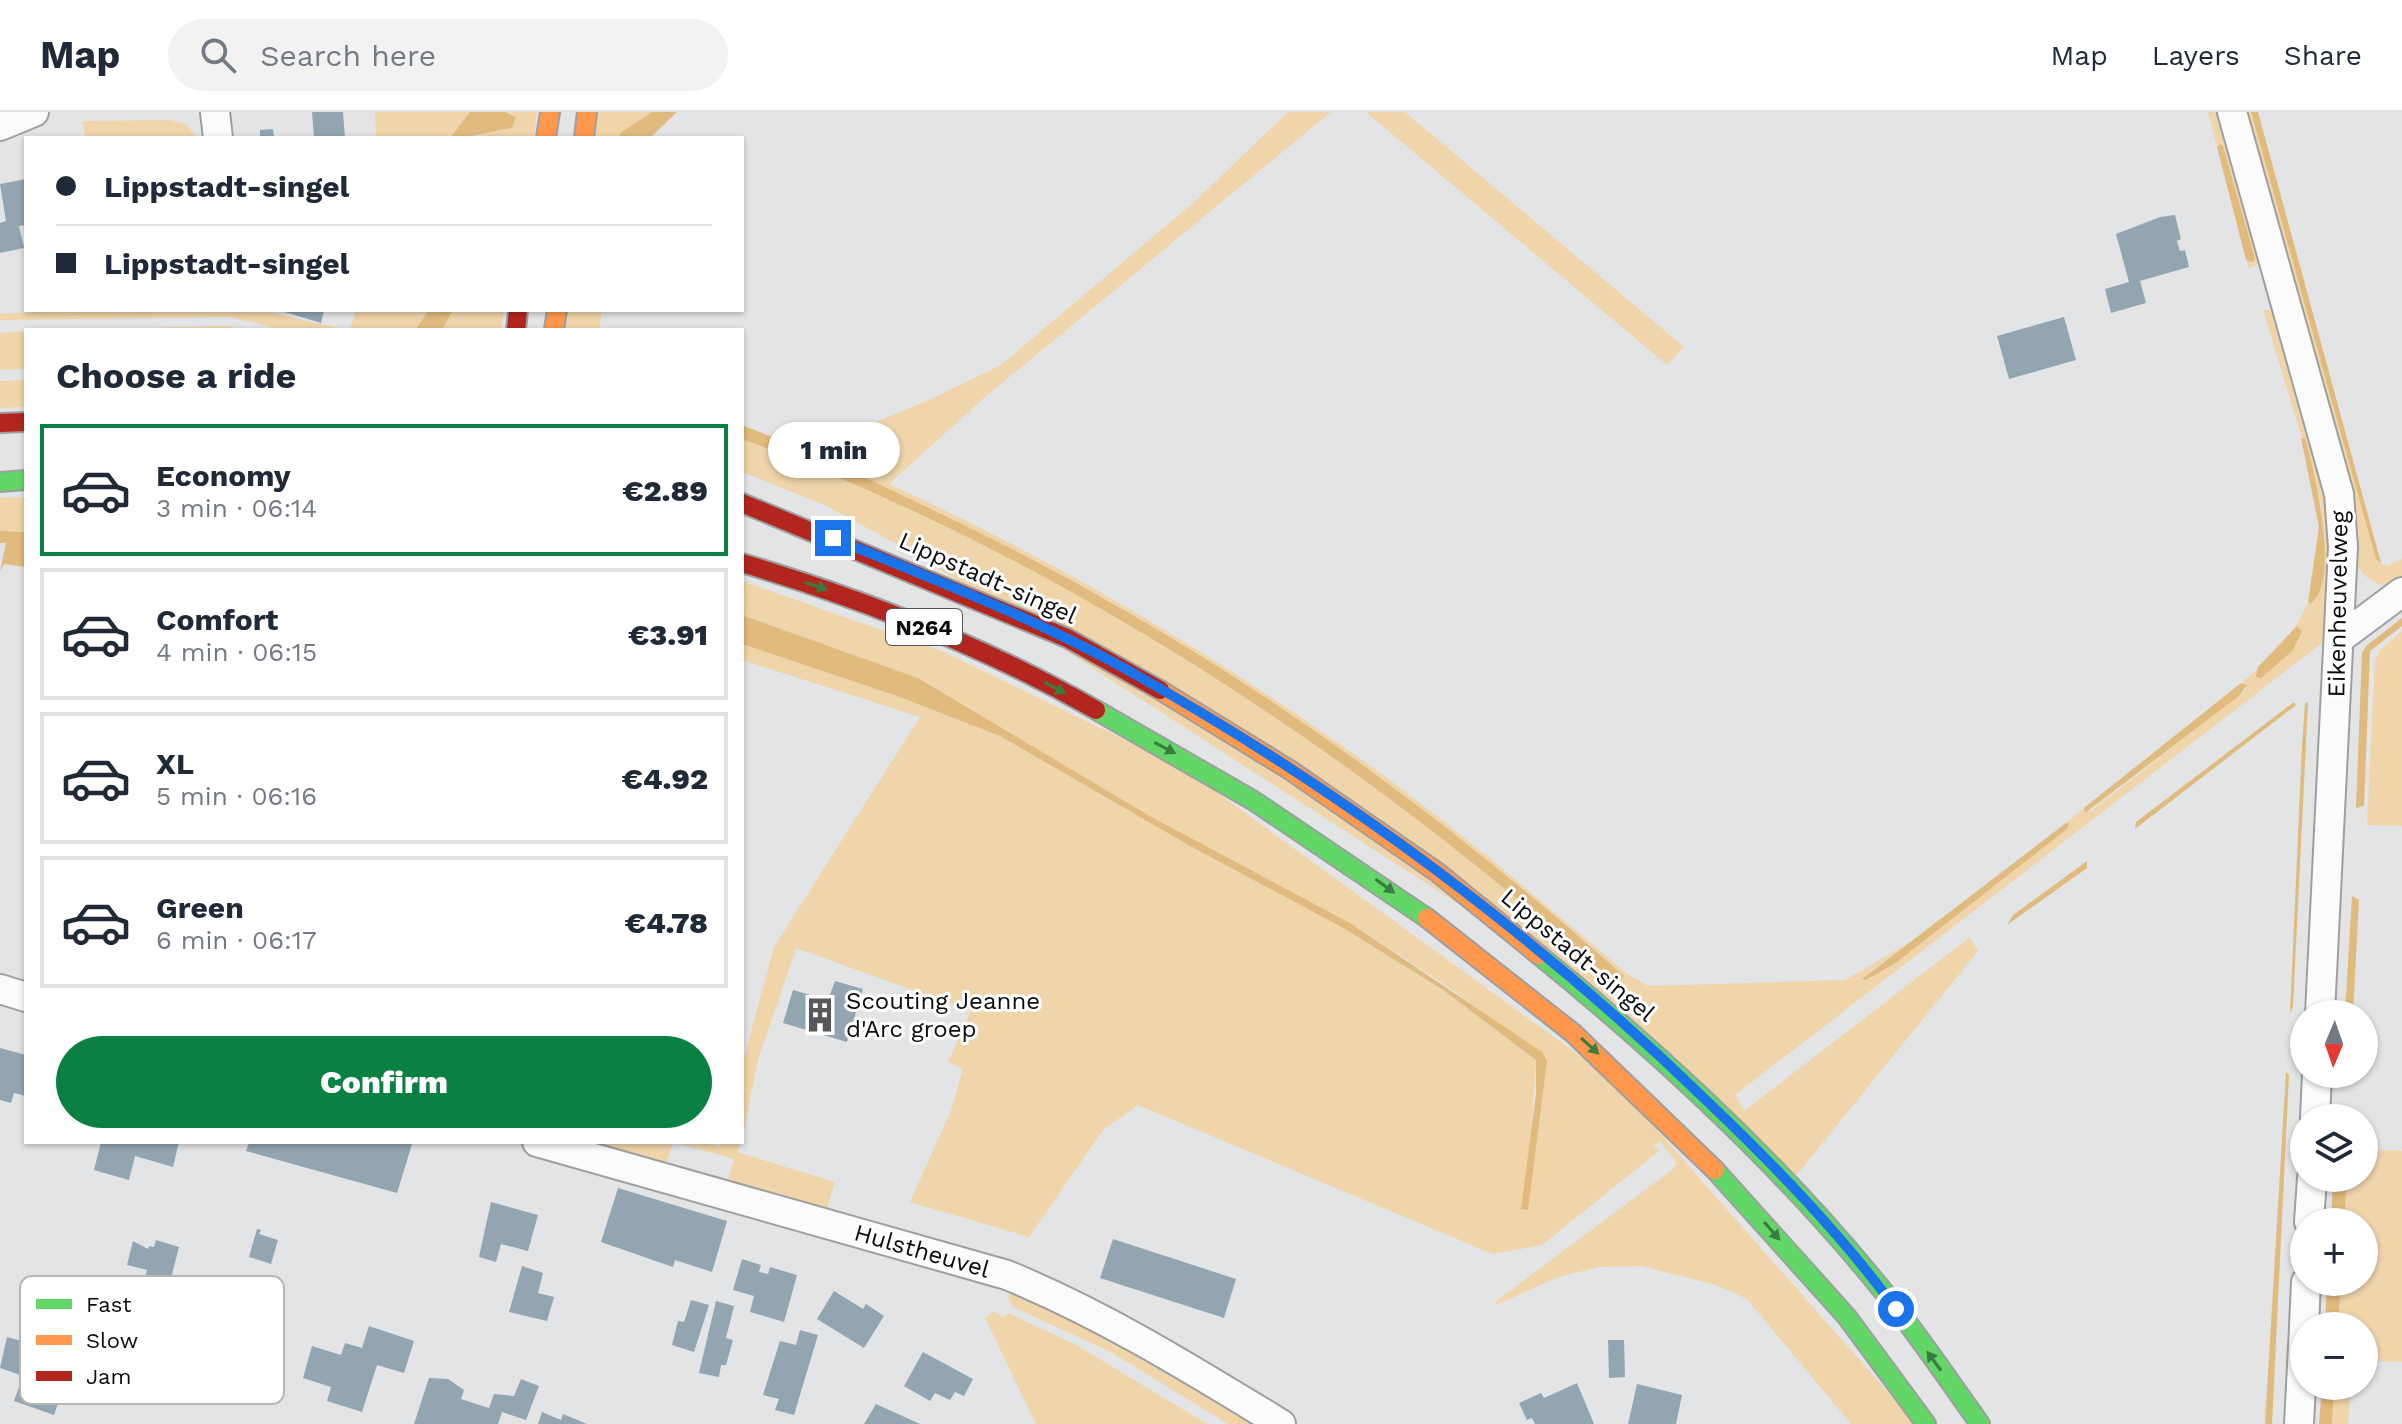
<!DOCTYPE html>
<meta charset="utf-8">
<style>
:root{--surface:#fff;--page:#f2f2f3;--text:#1f2937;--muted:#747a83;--line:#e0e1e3;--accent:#0b8043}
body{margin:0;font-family:"Work Sans",sans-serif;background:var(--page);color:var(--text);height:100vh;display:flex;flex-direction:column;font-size:30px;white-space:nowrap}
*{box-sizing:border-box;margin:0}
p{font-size:26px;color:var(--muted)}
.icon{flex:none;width:44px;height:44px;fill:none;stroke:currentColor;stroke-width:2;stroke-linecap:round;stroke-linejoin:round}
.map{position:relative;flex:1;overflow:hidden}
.details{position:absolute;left:24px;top:216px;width:720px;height:816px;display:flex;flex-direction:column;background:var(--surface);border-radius:0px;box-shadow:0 2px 6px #0004}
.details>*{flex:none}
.hud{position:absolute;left:24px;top:24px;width:720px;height:176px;border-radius:0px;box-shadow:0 2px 6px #0004;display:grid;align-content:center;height:176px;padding:0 32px;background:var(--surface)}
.needle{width:52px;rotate:182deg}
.fabs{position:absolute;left:2290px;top:888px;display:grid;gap:16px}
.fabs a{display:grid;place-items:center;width:88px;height:88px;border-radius:50%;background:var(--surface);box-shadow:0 2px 6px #0004;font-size:40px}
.end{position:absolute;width:36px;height:36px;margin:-18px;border:10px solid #1a73e8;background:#fff;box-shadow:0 0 0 4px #fff}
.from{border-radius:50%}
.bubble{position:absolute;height:56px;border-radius:28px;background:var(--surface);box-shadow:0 2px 6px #0004;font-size:26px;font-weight:800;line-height:56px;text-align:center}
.hud b{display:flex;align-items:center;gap:28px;height:76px;font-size:30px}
.hud b+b{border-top:2px solid var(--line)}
.hud i{width:20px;height:20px;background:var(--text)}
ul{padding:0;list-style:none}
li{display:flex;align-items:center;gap:24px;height:132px;margin:0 16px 12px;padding:0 16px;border:4px solid var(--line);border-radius:0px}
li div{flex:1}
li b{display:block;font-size:30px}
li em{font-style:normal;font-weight:800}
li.current{border-color:var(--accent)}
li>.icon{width:72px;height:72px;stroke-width:1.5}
h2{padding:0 32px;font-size:36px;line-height:96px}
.button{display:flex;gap:16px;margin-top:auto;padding:16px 32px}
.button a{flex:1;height:92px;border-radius:48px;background:var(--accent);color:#fff;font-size:32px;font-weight:800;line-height:92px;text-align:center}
header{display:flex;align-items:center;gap:48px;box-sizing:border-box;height:112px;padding:0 40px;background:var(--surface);border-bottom:2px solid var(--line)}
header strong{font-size:38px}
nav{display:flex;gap:44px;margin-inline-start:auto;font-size:28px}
.search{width:560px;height:72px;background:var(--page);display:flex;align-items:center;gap:20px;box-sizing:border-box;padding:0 28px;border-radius:44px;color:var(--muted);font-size:30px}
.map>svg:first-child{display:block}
.green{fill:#f0d5aa}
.water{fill:#e1ba7e}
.building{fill:#92a5b1}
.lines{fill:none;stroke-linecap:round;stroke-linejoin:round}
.street-casing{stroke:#9d9fa1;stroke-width:32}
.fast-casing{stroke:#9d9fa1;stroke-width:22}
.slow-casing{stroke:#9d9fa1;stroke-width:22}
.jam-casing{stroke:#9d9fa1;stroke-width:22}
.street{stroke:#fbfbfb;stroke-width:28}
.fast{stroke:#63d668;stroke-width:18}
.slow{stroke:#ff974d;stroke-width:18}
.jam{stroke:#b3261e;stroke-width:18}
.oneway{fill:#3b7b3f}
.route{stroke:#1a73e8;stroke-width:10}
.labels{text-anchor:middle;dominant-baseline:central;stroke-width:6;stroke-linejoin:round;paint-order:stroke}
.shield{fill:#fff;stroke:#545556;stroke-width:2}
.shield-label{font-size:22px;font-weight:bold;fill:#0a0c0d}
.street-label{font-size:24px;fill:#0a0c0d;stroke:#fff}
.poi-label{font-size:24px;fill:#0a0c0d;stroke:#fff;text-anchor:start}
.key{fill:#fff;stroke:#b6b6b6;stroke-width:2}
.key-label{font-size:22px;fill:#0a0c0d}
</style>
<header>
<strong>Map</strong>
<div class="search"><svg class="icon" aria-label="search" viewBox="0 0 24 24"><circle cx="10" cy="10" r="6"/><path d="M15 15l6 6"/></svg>Search here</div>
<nav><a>Map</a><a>Layers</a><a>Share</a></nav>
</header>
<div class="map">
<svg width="2402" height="1312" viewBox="0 0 2402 1312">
<rect width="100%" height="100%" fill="#e2e4e6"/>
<path class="green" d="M375 0H470L450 26H376Z
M506 0H537L534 26H477L483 21 512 16V1Z
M594 0H652L620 21 619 26H591Z
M1288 0H1331L985 285 889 372C1053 447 1211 540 1358 645 1452 712 1539 787 1626 861L1648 874 1845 868 1919 825 1867 861 1897 850 2067 717 2069 712 2066 711 2084 696V699H2091L2246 578 2245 572 2241 571C2272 548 2292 525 2308 491L2310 492 2325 428 2321 393 2305 326H2302L2263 198H2279L2321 349 2333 437 2326 528 1735 983 1744 999 1970 825 1978 839 1795 1065 1616 894 924 447 825 393 742 360V327C1066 448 1359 643 1616 872L1623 863C1525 776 1421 698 1313 623 1244 574 1175 526 1100 484 1007 432 911 386 813 342L814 338 828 329 927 289 1001 253 1193 91Z
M1366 0H1405L1684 235 1667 253Z
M2208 0H2223L2264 148 2249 157 2246 148 2255 146 2223 34 2217 35Z
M2244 0H2251L2381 451 2387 454 2402 447V468L2393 474C2375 475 2363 464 2354 449Z
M170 8 186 12 198 26H86L82 9Z
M70 198H261L341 217 285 218 230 205 0 208V202Z
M356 198H429L415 218H350Z
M453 198H504L501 218H442Z
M566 198H602L599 218H563Z
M228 214 245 218H57Z
M26 219V257L0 258V221Z
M26 268V295L0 296V269Z
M26 385V420L0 419V386Z
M742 469 944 540 1183 656 1612 967 1916 1312H1851L1747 1187 1713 1172 1641 1154 1600 1155 1558 1165 1496 1193 1495 1190 1672 1058 1677 1051 1660 1029 1654 1033 1659 1039 1542 1133 1493 1142 1138 993 1103 1018 1029 1125 910 1090 951 999 963 957 948 950 971 899 796 836 758 948 742 1027V953L774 835 920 605 742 548V532L897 584 1000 624 1190 734 1345 817 1443 878 1536 948 1526 1100 1547 949 1450 876 1350 811 1148 703 918 566 742 503Z
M2402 519V714L2367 713 2375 549 2379 539Z
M580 1030H703L720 1034 721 1030H741L737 1040 835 1070 826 1099 727 1072 734 1047 673 1030 665 1056Z
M2364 1037 2402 1039V1250L2364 1248V1214H2338L2341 1170H2364V1110H2344L2347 1066H2364Z
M1011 1177 1072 1203 1262 1312H1228L1111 1240 1013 1195 1008 1187Z
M994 1199 1003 1205 1008 1201 1078 1234 1207 1312H1036L985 1206Z
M2334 1274H2351L2348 1312H2332Z"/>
<path class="water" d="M470 0H506L516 5 512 16C490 19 473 26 450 26Z
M652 0H677L650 26H619L620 21Z
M2251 0H2258L2381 451 2376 447Z
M2220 32 2223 34 2255 146 2253 150 2246 148 2217 35Z
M429 198H453L442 218H415Z
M742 313 797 335 814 338V342C911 387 1008 432 1101 485 1289 590 1463 721 1624 864L1616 872C1359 643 1066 448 742 327Z
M2301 326H2305C2314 358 2342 470 2310 492L2308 490 2319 415Z
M0 419 26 420V455L4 452 0 460 6 431H0Z
M742 503 918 566 1148 703 1350 811 1542 940 1547 949 1528 1098 1521 1097 1536 982V948L1443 878 1345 817 1190 734 1000 624 897 584 742 532Z
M2402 506V514L2370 539 2364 694 2356 696 2362 541 2366 534Z
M2297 514 2302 519 2293 538 2261 566 2256 565 2258 555Z
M2241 571 2247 573 2239 584 2085 701 2084 696Z
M2294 590 2296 593 2135 717 2136 710Z
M2308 590 2293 894 2290 902 2302 633 2305 591Z
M2066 711H2069L2067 717 1897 850 1866 868 1862 867Z
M2087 749V756L2007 813 2013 803Z
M2352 784 2359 788 2353 902H2345Z
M2286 960 2289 963 2272 1312H2265Z
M2333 1066H2347L2344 1110H2331Z
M2327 1170H2341L2338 1214H2325Z
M2322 1274H2334L2332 1312H2319Z"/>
<path class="building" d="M312 0H343L345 26H314Z
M273 17 274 26H260V18Z
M26 67V113L19 114 24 136 0 141V111L6 109 0 72Z
M2175 103 2181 127 2177 129 2180 139 2185 138 2189 155 2140 169 2146 191 2111 201 2105 177 2129 170 2116 122 2160 105Z
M278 198H324L321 211Z
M2064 205 2076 248 2009 267 1997 224Z
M835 869 863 877 847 930 783 911 793 878 828 888Z
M0 936 26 943V984L14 981 11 991 0 988Z
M101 1030H179L173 1055 135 1044 129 1068 94 1058Z
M249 1030H404L412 1032 397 1081 246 1039Z
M618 1076 727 1109 712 1160 675 1148 673 1155 601 1130Z
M491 1090 538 1103 528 1139 501 1132 496 1150 479 1145Z
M257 1117 261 1118 259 1122 278 1128 271 1152 249 1145Z
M1113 1127 1236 1167 1224 1206 1100 1166Z
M156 1128 179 1135 164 1194 140 1188 147 1158 127 1153 133 1129 148 1137 149 1134 154 1135Z
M742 1147 761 1153 759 1160 768 1162 770 1155 797 1163 784 1210 750 1200 754 1184 733 1178Z
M522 1154 543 1161 538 1181 554 1185 547 1209 509 1200Z
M834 1179 863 1197 866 1192 884 1204 864 1236 817 1207Z
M691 1188 709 1193 694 1240 672 1233 678 1209 684 1210Z
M716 1189 734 1194 726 1226 733 1228 726 1253H721L719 1265 699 1261Z
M369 1214 414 1229 404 1261 377 1253 362 1300 327 1289 331 1275 303 1266 312 1234 341 1243 345 1231 362 1236Z
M800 1218 818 1223 794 1303 775 1298 779 1287 763 1283 780 1229 796 1233Z
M7 1225 74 1243 54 1303 14 1289 23 1264 0 1256Z
M1608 1228H1624L1625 1265 1609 1266Z
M923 1240 973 1267 964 1284 955 1280 950 1288 935 1281 930 1289 904 1274Z
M429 1266 448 1267 464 1278 461 1287 489 1296 494 1282 514 1284 521 1267 539 1274 526 1308 502 1300 498 1312H414Z
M1577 1271 1594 1312H1535L1532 1306 1527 1308 1519 1291 1541 1281 1544 1286Z
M1637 1272 1682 1283 1676 1312H1628Z
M876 1292 920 1312H864Z
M542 1300 561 1308 563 1302 587 1312H538Z"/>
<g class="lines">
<g class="street-casing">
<path id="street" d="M215 0 218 26
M2232 0 2339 382 2343 435 2320 902
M0 14 34 0
M2339 527 2402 480
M0 877 26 885
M2315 1006 2317 962
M537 1030 1007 1163C1104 1203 1191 1257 1281 1312
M2309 1110 2312 1066
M2304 1214 2306 1170
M2299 1312 2304 1216"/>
</g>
<g class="fast-casing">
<path id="fast" d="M0 370 26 368
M1096 598 1254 689 1427 806
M1539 843C1662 943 1779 1051 1879 1174 1915 1218 1947 1266 1980 1312
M1715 1058 1847 1205 1926 1312"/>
</g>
<g class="slow-casing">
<path id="slow" d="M546 26 550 0
M584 26 587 0
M554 218 557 198
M1160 578 1290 658 1437 760 1539 843
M1427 806 1573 921 1715 1058"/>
</g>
<g class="jam-casing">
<path id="jam" d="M516 218 518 198
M0 311 26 310
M742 391 1067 526 1160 578
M742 451C866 488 984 534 1096 598"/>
</g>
<use href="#street" class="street"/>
<use href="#fast" class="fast"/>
<use href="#slow" class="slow"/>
<use href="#jam" class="jam"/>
</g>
<defs><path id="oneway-solid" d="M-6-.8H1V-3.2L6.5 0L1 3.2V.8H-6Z" transform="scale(2)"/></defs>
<g class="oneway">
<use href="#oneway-solid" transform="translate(816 474) rotate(18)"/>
<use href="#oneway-solid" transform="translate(1055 576) rotate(29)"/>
<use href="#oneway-solid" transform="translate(1165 636) rotate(28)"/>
<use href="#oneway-solid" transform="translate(1385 774) rotate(36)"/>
<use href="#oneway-solid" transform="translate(1590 934) rotate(42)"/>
<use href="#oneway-solid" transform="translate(1772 1119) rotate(49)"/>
<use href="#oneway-solid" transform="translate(1934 1249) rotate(-126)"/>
</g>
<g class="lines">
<path class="route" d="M833 426C933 467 1037 507 1131 560 1340 677 1536 823 1708 990 1775 1054 1841 1122 1896 1197"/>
</g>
<defs>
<g id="building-bare" transform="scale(2.76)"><path d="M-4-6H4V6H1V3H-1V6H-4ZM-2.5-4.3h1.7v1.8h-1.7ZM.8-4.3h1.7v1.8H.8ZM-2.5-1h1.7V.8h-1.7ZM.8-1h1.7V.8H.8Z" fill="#565859" stroke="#fff" stroke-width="2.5" paint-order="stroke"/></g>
</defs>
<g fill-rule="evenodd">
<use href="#building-bare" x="820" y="903"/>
</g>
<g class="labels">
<rect class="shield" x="886" y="497" width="76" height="36" rx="6"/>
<g class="shield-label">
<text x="924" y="515">N264</text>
</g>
<g class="street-label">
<text transform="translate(988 466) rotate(24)">Lippstadt-singel</text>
<text transform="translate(2338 492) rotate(-89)">Eikenheuvelweg</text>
<text transform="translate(1578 843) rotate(40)">Lippstadt-singel</text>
<text transform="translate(922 1139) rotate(16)">Hulstheuvel</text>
</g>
<g class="poi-label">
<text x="846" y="889">Scouting Jeanne<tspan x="846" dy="28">d'Arc groep</tspan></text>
</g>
</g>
<rect x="20" y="1164" width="264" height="128" rx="12" class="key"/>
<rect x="36" y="1187" width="36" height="10" fill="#63d668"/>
<rect x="36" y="1223" width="36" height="10" fill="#ff974d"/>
<rect x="36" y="1259" width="36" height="10" fill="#b3261e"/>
<g class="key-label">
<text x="86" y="1200">Fast</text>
<text x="86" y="1236">Slow</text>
<text x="86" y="1272">Jam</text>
</g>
</svg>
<div class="fabs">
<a><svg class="needle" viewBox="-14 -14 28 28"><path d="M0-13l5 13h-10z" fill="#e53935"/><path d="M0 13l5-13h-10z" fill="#747a83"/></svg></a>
<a><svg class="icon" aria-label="layers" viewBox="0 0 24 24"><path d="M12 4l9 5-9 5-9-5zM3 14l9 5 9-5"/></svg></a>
<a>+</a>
<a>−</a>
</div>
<i class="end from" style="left:1896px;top:1197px"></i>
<i class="end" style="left:833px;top:426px"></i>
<div class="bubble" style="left:768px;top:310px;width:132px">1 min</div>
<div class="hud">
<b><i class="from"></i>Lippstadt-singel</b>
<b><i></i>Lippstadt-singel</b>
</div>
<section class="details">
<h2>Choose a ride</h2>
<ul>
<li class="current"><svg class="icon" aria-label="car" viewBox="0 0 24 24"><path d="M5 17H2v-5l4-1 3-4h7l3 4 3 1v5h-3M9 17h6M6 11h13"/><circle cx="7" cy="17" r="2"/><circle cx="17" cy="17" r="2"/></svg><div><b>Economy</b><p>3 min · 06:14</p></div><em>€2.89</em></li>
<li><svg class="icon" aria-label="car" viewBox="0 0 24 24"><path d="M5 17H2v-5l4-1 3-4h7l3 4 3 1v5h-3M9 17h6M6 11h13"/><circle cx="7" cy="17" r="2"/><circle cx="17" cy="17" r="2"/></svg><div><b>Comfort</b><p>4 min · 06:15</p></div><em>€3.91</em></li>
<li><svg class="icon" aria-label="car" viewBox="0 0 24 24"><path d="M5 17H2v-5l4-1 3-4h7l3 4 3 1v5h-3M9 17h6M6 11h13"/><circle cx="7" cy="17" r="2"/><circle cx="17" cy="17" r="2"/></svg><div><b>XL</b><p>5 min · 06:16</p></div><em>€4.92</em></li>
<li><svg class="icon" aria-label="car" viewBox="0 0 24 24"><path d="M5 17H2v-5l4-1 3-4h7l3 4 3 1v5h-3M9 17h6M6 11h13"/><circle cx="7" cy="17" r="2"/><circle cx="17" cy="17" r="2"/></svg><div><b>Green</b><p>6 min · 06:17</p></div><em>€4.78</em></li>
</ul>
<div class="button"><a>Confirm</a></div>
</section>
</div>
